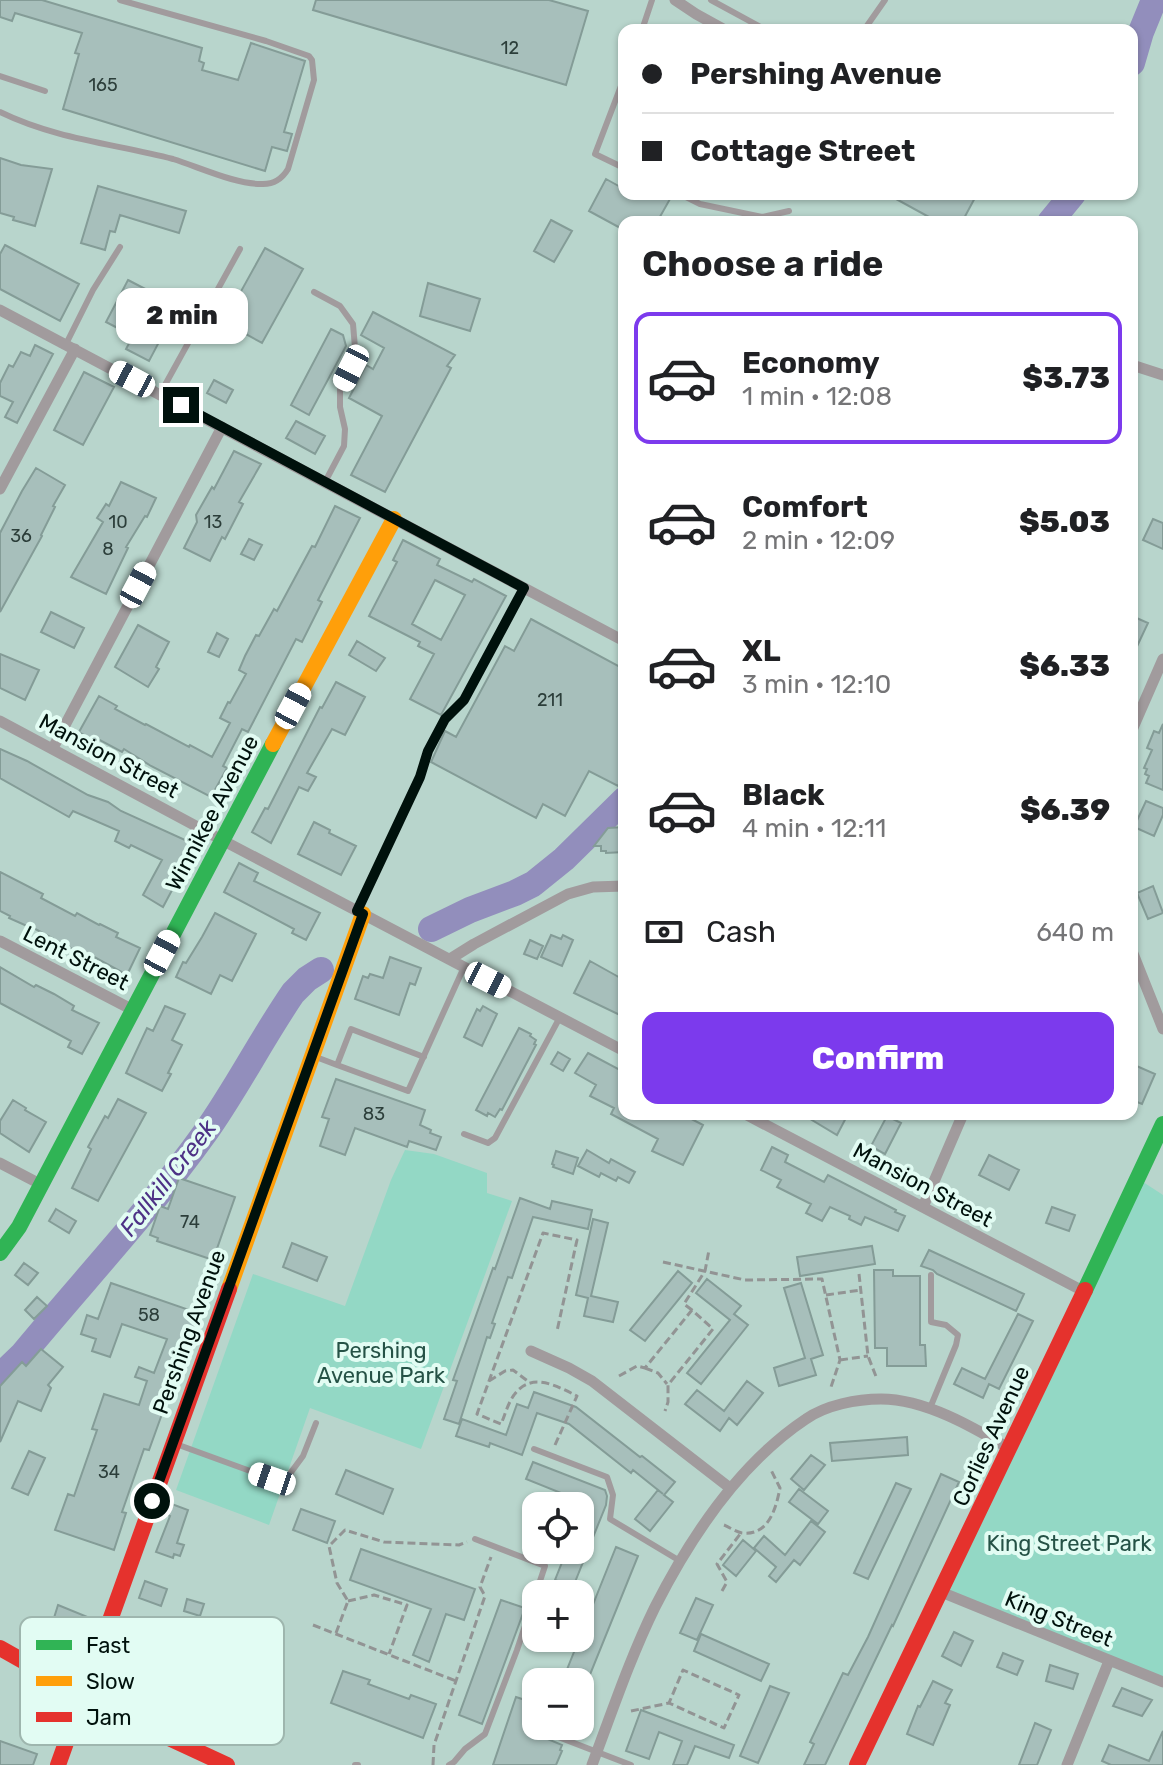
<!DOCTYPE html>
<meta charset="utf-8">
<style>
:root{--surface:#fff;--page:#f2f2f2;--text:#202124;--muted:#757577;--line:#e0e0e0;--accent:#7c3aed}
body{margin:0;font-family:Rubik,sans-serif;background:var(--page);color:var(--text);height:100vh;display:flex;flex-direction:column;font-size:30px;white-space:nowrap}
*{box-sizing:border-box;margin:0}
p{font-size:26px;color:var(--muted)}
.icon{flex:none;width:44px;height:44px;fill:none;stroke:currentColor;stroke-width:2;stroke-linecap:round;stroke-linejoin:round}
.map{position:relative;flex:1;overflow:hidden}
.sheet{position:absolute;left:618px;top:216px;width:520px;height:904px;display:flex;flex-direction:column;background:var(--surface);border-radius:16px;box-shadow:0 2px 6px #0004}
.sheet>*{flex:none}
.top-card{position:absolute;left:618px;top:24px;width:520px;height:176px;border-radius:16px;box-shadow:0 2px 6px #0004;display:grid;align-content:center;height:176px;padding:0 24px;background:var(--surface)}
.buttons{position:absolute;left:522px;top:1492px;display:grid;gap:16px}
.buttons a{display:grid;place-items:center;width:72px;height:72px;border-radius:16px;background:var(--surface);box-shadow:0 2px 6px #0004;font-size:40px}
.end{position:absolute;width:36px;height:36px;margin:-18px;border:10px solid #00110c;background:#fff;box-shadow:0 0 0 4px #fff}
.from{border-radius:50%}
.bubble{position:absolute;height:56px;border-radius:16px;background:var(--surface);box-shadow:0 2px 6px #0004;font-size:26px;font-weight:800;line-height:56px;text-align:center}
.car{position:absolute;width:24px;height:48px;margin:-24px -12px;border-radius:10px;box-shadow:0 0 6px 2px #0007;background:linear-gradient(#fff 24%,#345 0 40%,#fff 0 76%,#345 0 86%,#fff 0)}
.top-card b{display:flex;align-items:center;gap:28px;height:76px;font-size:30px}
.top-card b+b{border-top:2px solid var(--line)}
.top-card i{width:20px;height:20px;background:var(--text)}
ul{padding:0;list-style:none}
li{display:flex;align-items:center;gap:24px;height:132px;margin:0 16px 12px;padding:0 8px;border:4px solid transparent;border-radius:16px}
li div{flex:1}
li b{display:block;font-size:30px}
li em{font-style:normal;font-weight:800}
li.current{border-color:var(--accent)}
li>.icon{width:72px;height:72px;stroke-width:1.5}
h2{padding:0 24px;font-size:36px;line-height:96px}
.pay{display:flex;align-items:center;gap:20px;height:88px;padding:0 24px;font-size:30px}
.pay p{margin-inline-start:auto}
.action{display:flex;gap:16px;margin-top:auto;padding:16px 24px}
.action a{flex:1;height:92px;border-radius:16px;background:var(--accent);color:#fff;font-size:32px;font-weight:800;line-height:92px;text-align:center}
.map>svg:first-child{display:block}
.green{fill:#93d8c5}
.lines{fill:none;stroke-linecap:round;stroke-linejoin:round}
.river{stroke:#928ebc;stroke-width:26}
.building{fill:#a7bfbb;stroke:#849c97;stroke-width:2;fill-rule:evenodd}
.path{stroke:#929494;stroke-width:3;stroke-dasharray:8 4;stroke-linecap:butt}
.lane{stroke:#a19b9d;stroke-width:6}
.street{stroke:#a19b9d;stroke-width:11}
.fast{stroke:#30b455;stroke-width:16}
.slow{stroke:#ff9f0a;stroke-width:16}
.jam{stroke:#e5322d;stroke-width:16}
.route{stroke:#00110c;stroke-width:10}
.labels{text-anchor:middle;dominant-baseline:central;stroke-width:8;stroke-linejoin:round;paint-order:stroke}
.number-label{font-size:18px;fill:#2c3e3a}
.street-label{font-size:22px;fill:#00110c;stroke:#e2fcf3}
.park-label{font-size:22px;fill:#255246;stroke:#e2fcf3}
.water-label{font-size:24px;font-style:italic;fill:#4d3186;stroke:#e2fcf3}
.key{fill:#e2fcf3;stroke:#9eb6ae;stroke-width:2}
.key-label{font-size:22px;fill:#00110c}
</style>
<div class="map">
<svg width="1163" height="1765" viewBox="0 0 1163 1765">
<rect width="100%" height="100%" fill="#b8d5cc"/>
<path class="green" d="M405 1150 434 1154 487 1173V1193L512 1201 421 1449 310 1408 269 1525 176 1490 253 1274 345 1306 391 1180Z
M1137 1178 1163 1195V1682L941 1592Z"/>
<g class="lines">
<path class="river" d="M1132 63 1141 32 1154 0
M1050 222 1073 194
M431 929 470 910 515 893 533 884 564 859 624 800
M0 1376 22 1355C83 1281 149 1211 205 1133 237 1088 262 1038 293 993L307 979 321 970"/>
</g>
<path class="building" d="M0 0H42L202 48 199 61 204 63 202 70 238 80 251 43 305 61 284 132 292 134 287 151 272 147 265 171 63 109 79 54 75 53 82 33 15 13 12 21 0 17Z
M316 0H549L588 11 566 85 313 10Z
M0 158 21 165 52 169 35 226 13 220 14 217 0 213Z
M606 179 624 189V194H659L670 199 657 222H624V230L589 211Z
M98 186 186 211 179 233 120 215 115 232 110 231 105 250 81 243Z
M887 194H977L962 222H938Z
M551 220 572 231 554 262 534 251Z
M5 245 79 284 60 321 0 289V254Z
M265 248 303 269 262 343 224 322Z
M128 280 178 306 149 361 126 349 133 336 106 322Z
M428 283 480 299 470 331 420 316Z
M373 312 455 355 447 366 451 368 385 492 351 475 382 416 349 398 366 365 373 369 384 348 361 335Z
M331 329 343 335 346 346 309 415 291 405Z
M35 345 53 354 17 423 5 417 13 402 0 396V383L9 365 13 367 21 352 30 356Z
M84 372 114 387 83 445 54 430Z
M214 380 233 390 226 403 207 393Z
M296 421 325 436 315 454 286 438Z
M234 451 261 464 239 502 243 504 225 539 222 537 210 561 184 548 197 522 196 515 212 487 214 489Z
M36 468 65 485 53 506 55 507 41 535 42 536 0 612V533L22 491Z
M121 482 156 498 147 517 145 516 126 547 128 548 106 594 71 577 103 522 97 518 106 504 109 506Z
M335 506 360 518 318 600 322 602 302 642 296 639 248 732 242 729 223 766 227 768 211 797 151 766 124 749 122 752 98 739 96 742 79 732 99 696 117 706 115 709 145 725 146 724 189 747 190 745 212 757 230 723 220 718 228 702 230 703 246 674 239 670 245 656 256 635 259 636 274 609 277 611 312 546 315 547Z
M1153 519 1163 523V549L1143 540Z
M249 539 262 545 254 560 241 554Z
M403 540 440 559 437 565 472 582 474 579 506 596 441 715 410 699 434 654 418 646 420 642 369 616 397 562 393 560ZM435 580 465 595 441 640 412 624Z
M51 612 84 628 74 648 41 632Z
M1132 616 1148 623 1132 657Z
M531 619 624 669V776L618 786 589 771 565 816 543 804 536 818 431 762 445 731 456 737 505 646 514 651Z
M138 625 169 642 156 667 159 669 148 687 115 667Z
M217 633 228 639 219 657 208 652Z
M357 641 385 658 376 671 349 655Z
M0 654 39 670 25 700 0 688Z
M336 682 365 697 345 735 332 729 307 773 316 777 308 791 299 787 271 843 252 832 265 808 268 809 320 707 322 708Z
M1163 724V790L1146 783 1149 776 1145 774 1147 769 1144 768 1152 750 1147 748 1154 731 1159 733Z
M0 749 27 761 88 795 108 802 121 811 196 845 163 907 143 895 162 860 131 845 129 848 115 841 119 831 73 811 69 817 0 778Z
M1146 801 1163 808V815L1154 836 1134 827Z
M314 822 330 830 329 833 356 846 341 875 298 854Z
M624 827V852L606 853V851H601V846H594L608 828Z
M239 863 258 873 254 881 320 913 306 940 292 933 294 929 224 892Z
M0 872 43 894 41 898 75 916 77 913 99 925 100 924 118 933 116 937 140 948 127 975 78 948 76 951 28 925 27 926 9 918 10 916 0 911Z
M1153 886 1163 913 1148 919 1137 893Z
M215 913 256 934 232 981 220 975 211 994 176 977 183 962 186 963 202 937Z
M551 935 561 939 563 935 573 940 562 966 541 957Z
M530 940 543 946 537 959 524 954Z
M390 957 421 968 415 985 410 983 399 1015 355 999 363 976 368 978 370 974 383 978Z
M590 961 624 980V1017L574 993Z
M0 967 34 987 36 985 54 994 74 1006 72 1010 99 1023 82 1054 68 1047 71 1041 0 1003Z
M165 1006 185 1014 172 1040 182 1045 168 1073 171 1074 162 1091 126 1073 147 1028 153 1031Z
M483 1006 497 1014 482 1046 464 1037 477 1009 480 1011Z
M519 1028 531 1034 530 1036 536 1040 534 1044 536 1045 502 1110 500 1109 495 1117 488 1113 487 1116 476 1110Z
M558 1052 570 1059 563 1071 551 1064Z
M588 1053 624 1072V1114H682L703 1125 683 1165 652 1151 658 1139 611 1114 614 1108 590 1096 596 1085 575 1073Z
M1132 1064 1155 1074 1142 1104 1132 1100Z
M336 1079 425 1110 420 1125 431 1130 430 1133 441 1137 436 1150 409 1141 407 1147 355 1128 345 1155 320 1146 329 1119 322 1117Z
M118 1099 146 1113 98 1201 72 1188 91 1149 88 1147 105 1116 108 1118Z
M13 1100 26 1108 25 1110 46 1122 29 1152 0 1133V1121Z
M802 1114H848L837 1135Z
M887 1116 901 1123 885 1154 871 1146Z
M772 1147 788 1155 785 1162 824 1182 828 1175 896 1210 895 1212 905 1216 898 1231 865 1217 861 1225 849 1219 850 1216 830 1207 822 1221 806 1213 811 1204 777 1187 781 1180 761 1170Z
M587 1150 609 1163 611 1159 635 1172 629 1183 618 1177 616 1181 601 1173 599 1177 578 1166Z
M556 1151 578 1158 573 1174 553 1167 554 1165 552 1164Z
M989 1155 1019 1170 1009 1190 979 1175Z
M179 1178 235 1197 213 1260 157 1241 158 1238 150 1235 160 1206 168 1209Z
M520 1198 550 1209 552 1201 592 1210 588 1229 533 1217 512 1278 508 1277 492 1323 495 1324 490 1338 487 1337 459 1424 444 1419 457 1381 453 1380 493 1268 495 1269Z
M1052 1207 1075 1215 1069 1231 1046 1223Z
M56 1209 76 1221 69 1233 49 1221Z
M593 1219 608 1223 591 1296 618 1302 613 1322 584 1316 588 1298 576 1295Z
M292 1243 327 1257 317 1281 283 1267Z
M872 1246 875 1264 800 1276 797 1257Z
M929 1250 1024 1294 1016 1311 937 1274 933 1270 921 1266Z
M24 1263 38 1273 28 1285 15 1275Z
M874 1270H893V1276H920V1345H925L926 1366H887V1348H875Z
M678 1271 692 1283 645 1341 630 1330Z
M707 1279 741 1306 734 1314 748 1325 701 1384 687 1373 730 1320 696 1293Z
M111 1283 198 1313 187 1346 183 1345 170 1380 159 1412 162 1414 149 1450 144 1449 122 1512 126 1513 114 1550 55 1530 68 1494 74 1496 97 1430 92 1429 104 1394 139 1405 147 1381 135 1377 139 1367 154 1373 167 1339 122 1324 110 1357 92 1351 96 1339 81 1334 87 1315 98 1319Z
M801 1283 823 1355 811 1359 816 1375 779 1386 774 1368 805 1358 784 1288Z
M37 1297 47 1306 34 1319 25 1310Z
M1018 1314 1033 1321 999 1389 989 1384 983 1398 954 1384 962 1368 985 1379Z
M41 1349 63 1367 48 1385 51 1388 41 1411 18 1401 0 1442V1386L22 1362 26 1366Z
M747 1381 763 1393 737 1425 729 1418 720 1431 685 1404 697 1390 724 1411Z
M534 1392 576 1407 640 1457 642 1456 675 1482 664 1495 673 1502 650 1531 635 1519 658 1490 663 1494 633 1470 631 1473 569 1424 537 1413 522 1455 490 1443 489 1447 456 1436 462 1419 506 1435 517 1404 528 1408Z
M907 1437 908 1455 832 1461 830 1443Z
M29 1451 45 1458 28 1495 12 1488Z
M811 1455 825 1465 804 1490 791 1479Z
M533 1462 605 1490 607 1496 606 1505 573 1587 555 1580 567 1550H580V1517L586 1503 526 1479Z
M346 1470 393 1489 383 1514 336 1494Z
M941 1474 959 1482 893 1626 892 1625 825 1765H804L814 1744 810 1742 843 1673 848 1675 868 1637Z
M896 1483 911 1489 868 1579 854 1573Z
M799 1489 828 1511 818 1524 789 1502Z
M169 1503 188 1510 177 1543 184 1545 180 1556 174 1554 173 1558 156 1552 170 1516 165 1514Z
M301 1509 335 1521 327 1543 293 1530Z
M811 1521 825 1532 800 1565 794 1560 776 1582 769 1576 776 1567 754 1548 764 1536 785 1555Z
M743 1540 756 1551 736 1576 723 1565Z
M616 1547 638 1556 587 1682H562Z
M361 1549 475 1589 464 1620 446 1614 429 1662 413 1655 431 1609 350 1580Z
M145 1581 167 1589 161 1606 139 1598Z
M696 1598 713 1605 697 1640 680 1633Z
M187 1599 204 1604 200 1616 184 1611Z
M501 1600 525 1608 482 1724 459 1715Z
M58 1605 90 1618 79 1628 74 1642 46 1630 51 1620 53 1621Z
M954 1632 973 1641 961 1666 942 1656Z
M701 1634 769 1664 761 1681 694 1651Z
M1003 1653 1023 1661 1017 1675 997 1667Z
M1050 1665 1078 1674 1073 1689 1046 1681Z
M343 1671 370 1680 368 1684 409 1699 411 1695 436 1704 423 1738 331 1703Z
M933 1681 952 1690 945 1703 950 1705 933 1745 907 1734 918 1706 920 1707Z
M770 1686 789 1693 758 1763 740 1756Z
M1122 1688 1152 1700 1142 1716 1113 1706Z
M516 1697 534 1703 527 1726H529L531 1732 562 1745 560 1750 562 1751 556 1765H493Z
M641 1710 734 1745 729 1758 695 1746 687 1765H673L682 1741 659 1732 649 1759 626 1751Z
M1035 1723 1051 1730 1037 1765H1019Z
M1163 1731V1765H1111L1102 1761 1109 1745 1149 1761Z
M0 1741 37 1754 33 1765H0Z"/>
<g class="lines">
<path class="path" d="M663 1262 745 1280 822 1279 840 1360 831 1387
M859 1274 868 1356 877 1379
M826 1295 861 1290
M692 1310 684 1304 705 1271 709 1250
M840 1360 868 1356
M645 1368 658 1373 667 1384
M619 1376 637 1366 645 1368 692 1310 713 1329 668 1385V1402L665 1411
M489 1381 505 1371 513 1370 529 1382
M555 1445 577 1396C557 1386 531 1371 514 1395 508 1403 505 1415 501 1424L477 1414 543 1233 577 1240 557 1331
M724 1525C729 1527 736 1532 742 1533 769 1536 776 1508 780 1488L771 1470
M722 1591 727 1582 717 1564 741 1533
M348 1601 374 1595 407 1605 389 1654
M313 1625 456 1681
M336 1633 348 1601 337 1583 329 1546 345 1530 384 1542 459 1545 467 1542
M631 1711 669 1703 683 1670 739 1695 724 1728 669 1703
M433 1765 434 1745 485 1596 480 1587 491 1557"/>
<path class="lane" d="M711 0 766 30
M642 30 652 0
M864 30 885 0
M0 76 45 91
M624 78 595 154 624 168
M0 112C55 139 115 144 173 159 199 167 237 185 263 184 274 184 282 179 288 169L314 80 312 60 309 56 266 41 120 0
M680 194 700 204 762 217 789 211
M314 292 340 306 353 324 355 348 351 368 340 390V407L345 429 344 446 325 482
M66 344 93 290 120 247
M160 394 240 249
M357 911 420 777 428 751 445 719 464 700 524 589
M316 1057 337 1065
M424 1057 351 1029 337 1065 408 1091 464 967
M464 1134 488 1143 495 1138 560 1017
M930 1408 956 1345 958 1335 946 1325 931 1322V1275
M176 1444 272 1479 289 1475 303 1456 316 1423
M534 1449 607 1477 613 1495 610 1519 680 1561
M535 1728 631 1765
M355 1765H358
M449 1765 454 1762 465 1749 485 1734 517 1650 545 1566 475 1539"/>
<path class="street" d="M675 0 696 14 725 30
M0 310 624 641
M1132 365 1163 375
M0 489 75 349
M0 721 222 840 624 1051
M1132 730 1163 659
M53 748 222 427
M0 941 133 1010
M1132 951 1163 1029
M450 959 474 944 568 894 593 887 624 886
M745 1114 1083 1291
M0 1163 42 1185
M923 1207 963 1114
M531 1351 569 1368 592 1381 730 1488
M941 1592 1163 1682
M592 1765C612 1712 630 1658 655 1607 690 1538 740 1463 806 1419 826 1405 857 1399 881 1399 925 1399 973 1427 1010 1449
M1067 1765 1109 1661"/>
<path class="fast" d="M0 1253 19 1227 273 744
M1085 1290 1163 1124"/>
<path class="slow" d="M273 744 394 519
M229 1289 363 914"/>
<path class="jam" d="M0 1648 117 1714 227 1765
M58 1765 229 1289
M857 1765 1085 1290"/>
</g>
<g class="lines">
<path class="route" d="M152 1501 363 914 357 911 420 777 428 751 445 719 464 700 524 588 181 405"/>
</g>
<g class="labels">
<g class="number-label">
<text x="510" y="48">12</text>
<text x="103" y="85">165</text>
<text x="118" y="522">10</text>
<text x="213" y="522">13</text>
<text x="21" y="536">36</text>
<text x="108" y="549">8</text>
<text x="550" y="700">211</text>
<text x="374" y="1114">83</text>
<text x="190" y="1222">74</text>
<text x="149" y="1315">58</text>
<text x="109" y="1472">34</text>
</g>
<g class="street-label">
<text transform="translate(109 756) rotate(28)">Mansion Street</text>
<text transform="translate(212 813) rotate(-62)">Winnikee Avenue</text>
<text transform="translate(76 958) rotate(27)">Lent Street</text>
<text transform="translate(923 1185) rotate(28)">Mansion Street</text>
<text transform="translate(189 1332) rotate(-70)">Pershing Avenue</text>
<text transform="translate(991 1436) rotate(-65)">Corlies Avenue</text>
<text transform="translate(1059 1619) rotate(22)">King Street</text>
</g>
<g class="park-label">
<text x="381" y="1350">Pershing<tspan x="381" dy="25">Avenue Park</tspan></text>
<text x="1069" y="1543">King Street Park</text>
</g>
<g class="water-label">
<text transform="translate(168 1178) rotate(-52)">Fallkill Creek</text>
</g>
</g>
<rect x="20" y="1617" width="264" height="128" rx="12" class="key"/>
<rect x="36" y="1640" width="36" height="10" fill="#30b455"/>
<rect x="36" y="1676" width="36" height="10" fill="#ff9f0a"/>
<rect x="36" y="1712" width="36" height="10" fill="#e5322d"/>
<g class="key-label">
<text x="86" y="1653">Fast</text>
<text x="86" y="1689">Slow</text>
<text x="86" y="1725">Jam</text>
</g>
</svg>
<div class="buttons">
<a><svg class="icon" aria-label="locate" viewBox="0 0 24 24"><circle cx="12" cy="12" r="6"/><path d="M12 2v4M12 18v4M2 12h4M18 12h4"/></svg></a>
<a>+</a>
<a>−</a>
</div>
<i class="end from" style="left:152px;top:1501px"></i>
<i class="end" style="left:181px;top:405px"></i>
<div class="bubble" style="left:116px;top:288px;width:132px">2 min</div>
<i class="car" style="left:351px;top:368px;rotate:207deg"></i>
<i class="car" style="left:132px;top:379px;rotate:298deg"></i>
<i class="car" style="left:138px;top:585px;rotate:28deg"></i>
<i class="car" style="left:293px;top:706px;rotate:28deg"></i>
<i class="car" style="left:162px;top:953px;rotate:28deg"></i>
<i class="car" style="left:488px;top:980px;rotate:117deg"></i>
<i class="car" style="left:272px;top:1479px;rotate:289deg"></i>
<div class="top-card">
<b><i class="from"></i>Pershing Avenue</b>
<b><i></i>Cottage Street</b>
</div>
<section class="sheet">
<h2>Choose a ride</h2>
<ul>
<li class="current"><svg class="icon" aria-label="car" viewBox="0 0 24 24"><path d="M5 17H2v-5l4-1 3-4h7l3 4 3 1v5h-3M9 17h6M6 11h13"/><circle cx="7" cy="17" r="2"/><circle cx="17" cy="17" r="2"/></svg><div><b>Economy</b><p>1 min · 12:08</p></div><em>$3.73</em></li>
<li><svg class="icon" aria-label="car" viewBox="0 0 24 24"><path d="M5 17H2v-5l4-1 3-4h7l3 4 3 1v5h-3M9 17h6M6 11h13"/><circle cx="7" cy="17" r="2"/><circle cx="17" cy="17" r="2"/></svg><div><b>Comfort</b><p>2 min · 12:09</p></div><em>$5.03</em></li>
<li><svg class="icon" aria-label="car" viewBox="0 0 24 24"><path d="M5 17H2v-5l4-1 3-4h7l3 4 3 1v5h-3M9 17h6M6 11h13"/><circle cx="7" cy="17" r="2"/><circle cx="17" cy="17" r="2"/></svg><div><b>XL</b><p>3 min · 12:10</p></div><em>$6.33</em></li>
<li><svg class="icon" aria-label="car" viewBox="0 0 24 24"><path d="M5 17H2v-5l4-1 3-4h7l3 4 3 1v5h-3M9 17h6M6 11h13"/><circle cx="7" cy="17" r="2"/><circle cx="17" cy="17" r="2"/></svg><div><b>Black</b><p>4 min · 12:11</p></div><em>$6.39</em></li>
</ul>
<div class="pay"><svg class="icon" aria-label="cash" viewBox="0 0 24 24"><path d="M3 7h18v10H3z"/><circle cx="12" cy="12" r="2"/></svg>Cash<p>640 m</p></div>
<div class="action"><a>Confirm</a></div>
</section>
</div>
